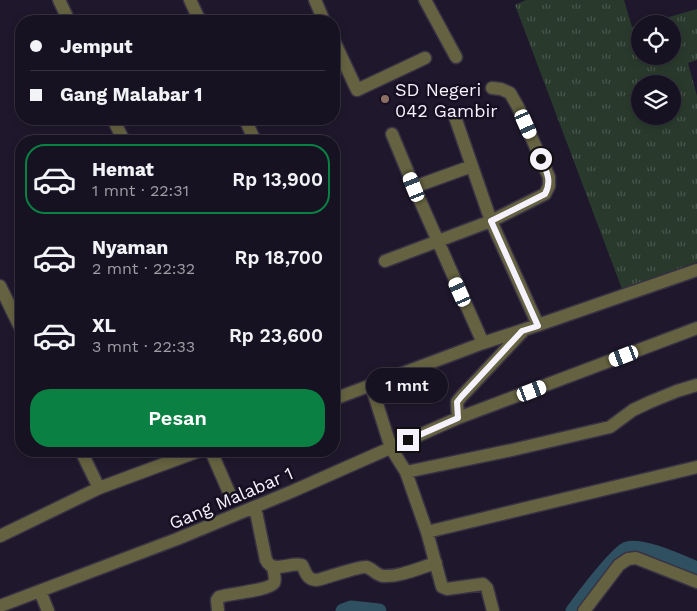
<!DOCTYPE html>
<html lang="id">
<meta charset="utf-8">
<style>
:root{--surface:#171221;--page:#201b2a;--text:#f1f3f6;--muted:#9e9ea5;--line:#36323f;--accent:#0b8043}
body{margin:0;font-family:"Work Sans",sans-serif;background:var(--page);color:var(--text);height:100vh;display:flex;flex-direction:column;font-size:19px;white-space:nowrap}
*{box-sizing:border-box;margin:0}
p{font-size:16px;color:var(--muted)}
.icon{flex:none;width:28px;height:28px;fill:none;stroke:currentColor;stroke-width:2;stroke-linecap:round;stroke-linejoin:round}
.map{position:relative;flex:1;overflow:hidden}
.details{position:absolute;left:15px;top:135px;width:325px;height:322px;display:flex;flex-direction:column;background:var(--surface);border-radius:20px;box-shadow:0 2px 8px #0003,0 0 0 1px var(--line)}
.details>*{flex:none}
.top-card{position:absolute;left:15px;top:15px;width:325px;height:110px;border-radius:20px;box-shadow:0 2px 8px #0003,0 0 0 1px var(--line);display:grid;align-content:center;height:110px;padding:0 15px;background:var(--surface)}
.controls{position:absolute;left:631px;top:15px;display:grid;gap:10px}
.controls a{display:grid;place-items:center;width:50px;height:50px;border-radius:50%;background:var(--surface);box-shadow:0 2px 8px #0003,0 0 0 1px var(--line);font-size:25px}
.end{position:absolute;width:22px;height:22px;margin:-11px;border:6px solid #f5f2fd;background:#111;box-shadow:0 0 0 2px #111}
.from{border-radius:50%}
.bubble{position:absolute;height:35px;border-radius:18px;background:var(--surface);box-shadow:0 2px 8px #0003,0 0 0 1px var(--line);font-size:16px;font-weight:600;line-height:35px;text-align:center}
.car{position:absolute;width:15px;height:30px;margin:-15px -8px;border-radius:6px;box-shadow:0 0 4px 1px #0007;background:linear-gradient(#fff 24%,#345 0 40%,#fff 0 76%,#345 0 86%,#fff 0)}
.top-card b{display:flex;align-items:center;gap:18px;height:48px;font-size:19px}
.top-card b+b{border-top:1px solid var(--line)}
.top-card i{width:12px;height:12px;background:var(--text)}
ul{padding:9px 0 0;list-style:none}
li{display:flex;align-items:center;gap:15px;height:70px;margin:0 10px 8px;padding:0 5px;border:2px solid transparent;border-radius:20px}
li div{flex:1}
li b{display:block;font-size:19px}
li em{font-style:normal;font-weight:600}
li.active{border-color:var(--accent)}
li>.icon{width:45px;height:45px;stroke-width:1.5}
.primary-button{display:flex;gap:10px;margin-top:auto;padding:10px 15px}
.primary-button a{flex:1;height:58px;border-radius:20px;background:var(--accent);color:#fff;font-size:20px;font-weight:600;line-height:58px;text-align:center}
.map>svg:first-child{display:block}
.grass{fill:url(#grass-tufts);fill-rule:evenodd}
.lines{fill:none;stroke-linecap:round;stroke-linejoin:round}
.canal{stroke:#2e5061;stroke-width:15}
.minor-casing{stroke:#393245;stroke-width:15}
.minor{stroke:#656241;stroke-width:12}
.route{stroke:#f5f2fd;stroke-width:6}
.education-dot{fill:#8d6e63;stroke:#160f22;stroke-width:2}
.labels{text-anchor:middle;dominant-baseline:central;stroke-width:5;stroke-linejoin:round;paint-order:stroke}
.poi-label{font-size:18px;fill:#f5f2fd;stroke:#160f22;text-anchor:start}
.street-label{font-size:18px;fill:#f5f2fd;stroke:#160f22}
</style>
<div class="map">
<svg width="697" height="611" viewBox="0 0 697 611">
<defs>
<pattern id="grass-tufts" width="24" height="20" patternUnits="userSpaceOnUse" patternTransform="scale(1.25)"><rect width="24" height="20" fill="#293a2c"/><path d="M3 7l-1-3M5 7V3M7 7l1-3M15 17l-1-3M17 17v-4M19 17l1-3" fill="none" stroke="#49574c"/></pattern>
</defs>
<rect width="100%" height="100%" fill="#1f182c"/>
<path class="grass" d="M526 0H624L632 27 640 25V56H672V24H644L697 9V60L688 63 697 96V262L622 289 515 5ZM640 84H672V116H640Z"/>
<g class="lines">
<path class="canal" d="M343 611 351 608 379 611
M573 611C582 599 615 554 627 549 642 544 682 563 697 569"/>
<g class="minor-casing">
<path id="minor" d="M59 0 69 21
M190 0 200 21
M315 0 324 21
M425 0 456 57
M334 41 357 90 425 58
M455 117 491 221 538 325
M113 119 124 141
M245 119 255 141
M392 134 414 187
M472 166 414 187 483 343
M385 261 491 221 545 194 549 186V177L518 107 510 93 501 89 492 88
M0 286 21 329
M371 385 391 448 406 472 427 532 442 587 447 589 483 584 487 588 493 611
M334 399 483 343 538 325 697 270
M458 418 457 402 461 397 523 331
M81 451 99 488
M211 451 231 497
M406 472 512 450 610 427 633 410 650 402 677 391 697 385
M255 507 266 560C273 574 289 562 302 565 306 573 307 580 317 580 326 578 359 566 366 567 372 568 376 575 383 576 400 577 419 568 436 563
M427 532 697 467
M0 536 99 488 199 451
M40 591 48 611
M0 606 177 539 293 491 458 418 697 328
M218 611 217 600 219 597C230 593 268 591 274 583 276 579 274 572 273 568
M584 611 619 565 628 559 636 558 697 582"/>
</g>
<use href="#minor" class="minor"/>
</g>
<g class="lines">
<path class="route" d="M408 440 458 418 457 402 461 397 522 331 538 326 491 221 545 194C552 181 547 172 541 159"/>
</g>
<circle class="education-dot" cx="385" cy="99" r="5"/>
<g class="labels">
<g class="poi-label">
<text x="395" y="89">SD Negeri<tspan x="395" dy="21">042 Gambir</tspan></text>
</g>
<g class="street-label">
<text transform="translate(231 498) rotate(-23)">Gang Malabar 1</text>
</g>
</g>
</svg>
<div class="controls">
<a><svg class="icon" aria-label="locate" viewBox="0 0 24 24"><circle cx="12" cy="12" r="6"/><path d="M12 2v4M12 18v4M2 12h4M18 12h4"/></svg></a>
<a><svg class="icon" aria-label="layers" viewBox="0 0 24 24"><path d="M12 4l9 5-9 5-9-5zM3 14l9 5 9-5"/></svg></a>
</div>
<i class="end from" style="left:541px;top:159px"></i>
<i class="end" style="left:408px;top:440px"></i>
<div class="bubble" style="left:366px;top:368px;width:82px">1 mnt</div>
<i class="car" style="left:526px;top:124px;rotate:156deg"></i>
<i class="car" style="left:414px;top:187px;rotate:338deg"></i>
<i class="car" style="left:460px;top:292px;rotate:336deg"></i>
<i class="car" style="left:624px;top:356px;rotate:249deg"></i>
<i class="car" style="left:532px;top:391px;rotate:69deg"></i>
<div class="top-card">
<b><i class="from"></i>Jemput</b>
<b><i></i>Gang Malabar 1</b>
</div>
<section class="details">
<ul>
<li class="active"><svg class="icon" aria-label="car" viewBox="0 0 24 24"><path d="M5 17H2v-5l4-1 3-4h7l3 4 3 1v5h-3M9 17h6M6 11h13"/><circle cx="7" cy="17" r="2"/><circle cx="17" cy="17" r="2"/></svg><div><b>Hemat</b><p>1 mnt · 22:31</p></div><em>Rp 13,900</em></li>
<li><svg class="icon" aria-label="car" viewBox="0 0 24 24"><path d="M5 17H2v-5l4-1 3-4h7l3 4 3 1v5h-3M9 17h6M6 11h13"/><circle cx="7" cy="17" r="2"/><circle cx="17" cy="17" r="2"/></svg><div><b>Nyaman</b><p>2 mnt · 22:32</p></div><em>Rp 18,700</em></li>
<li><svg class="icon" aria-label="car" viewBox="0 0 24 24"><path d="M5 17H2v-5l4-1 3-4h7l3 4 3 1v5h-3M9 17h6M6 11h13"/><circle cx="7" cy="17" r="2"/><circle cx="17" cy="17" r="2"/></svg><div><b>XL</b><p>3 mnt · 22:33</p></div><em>Rp 23,600</em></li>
</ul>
<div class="primary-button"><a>Pesan</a></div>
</section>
</div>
